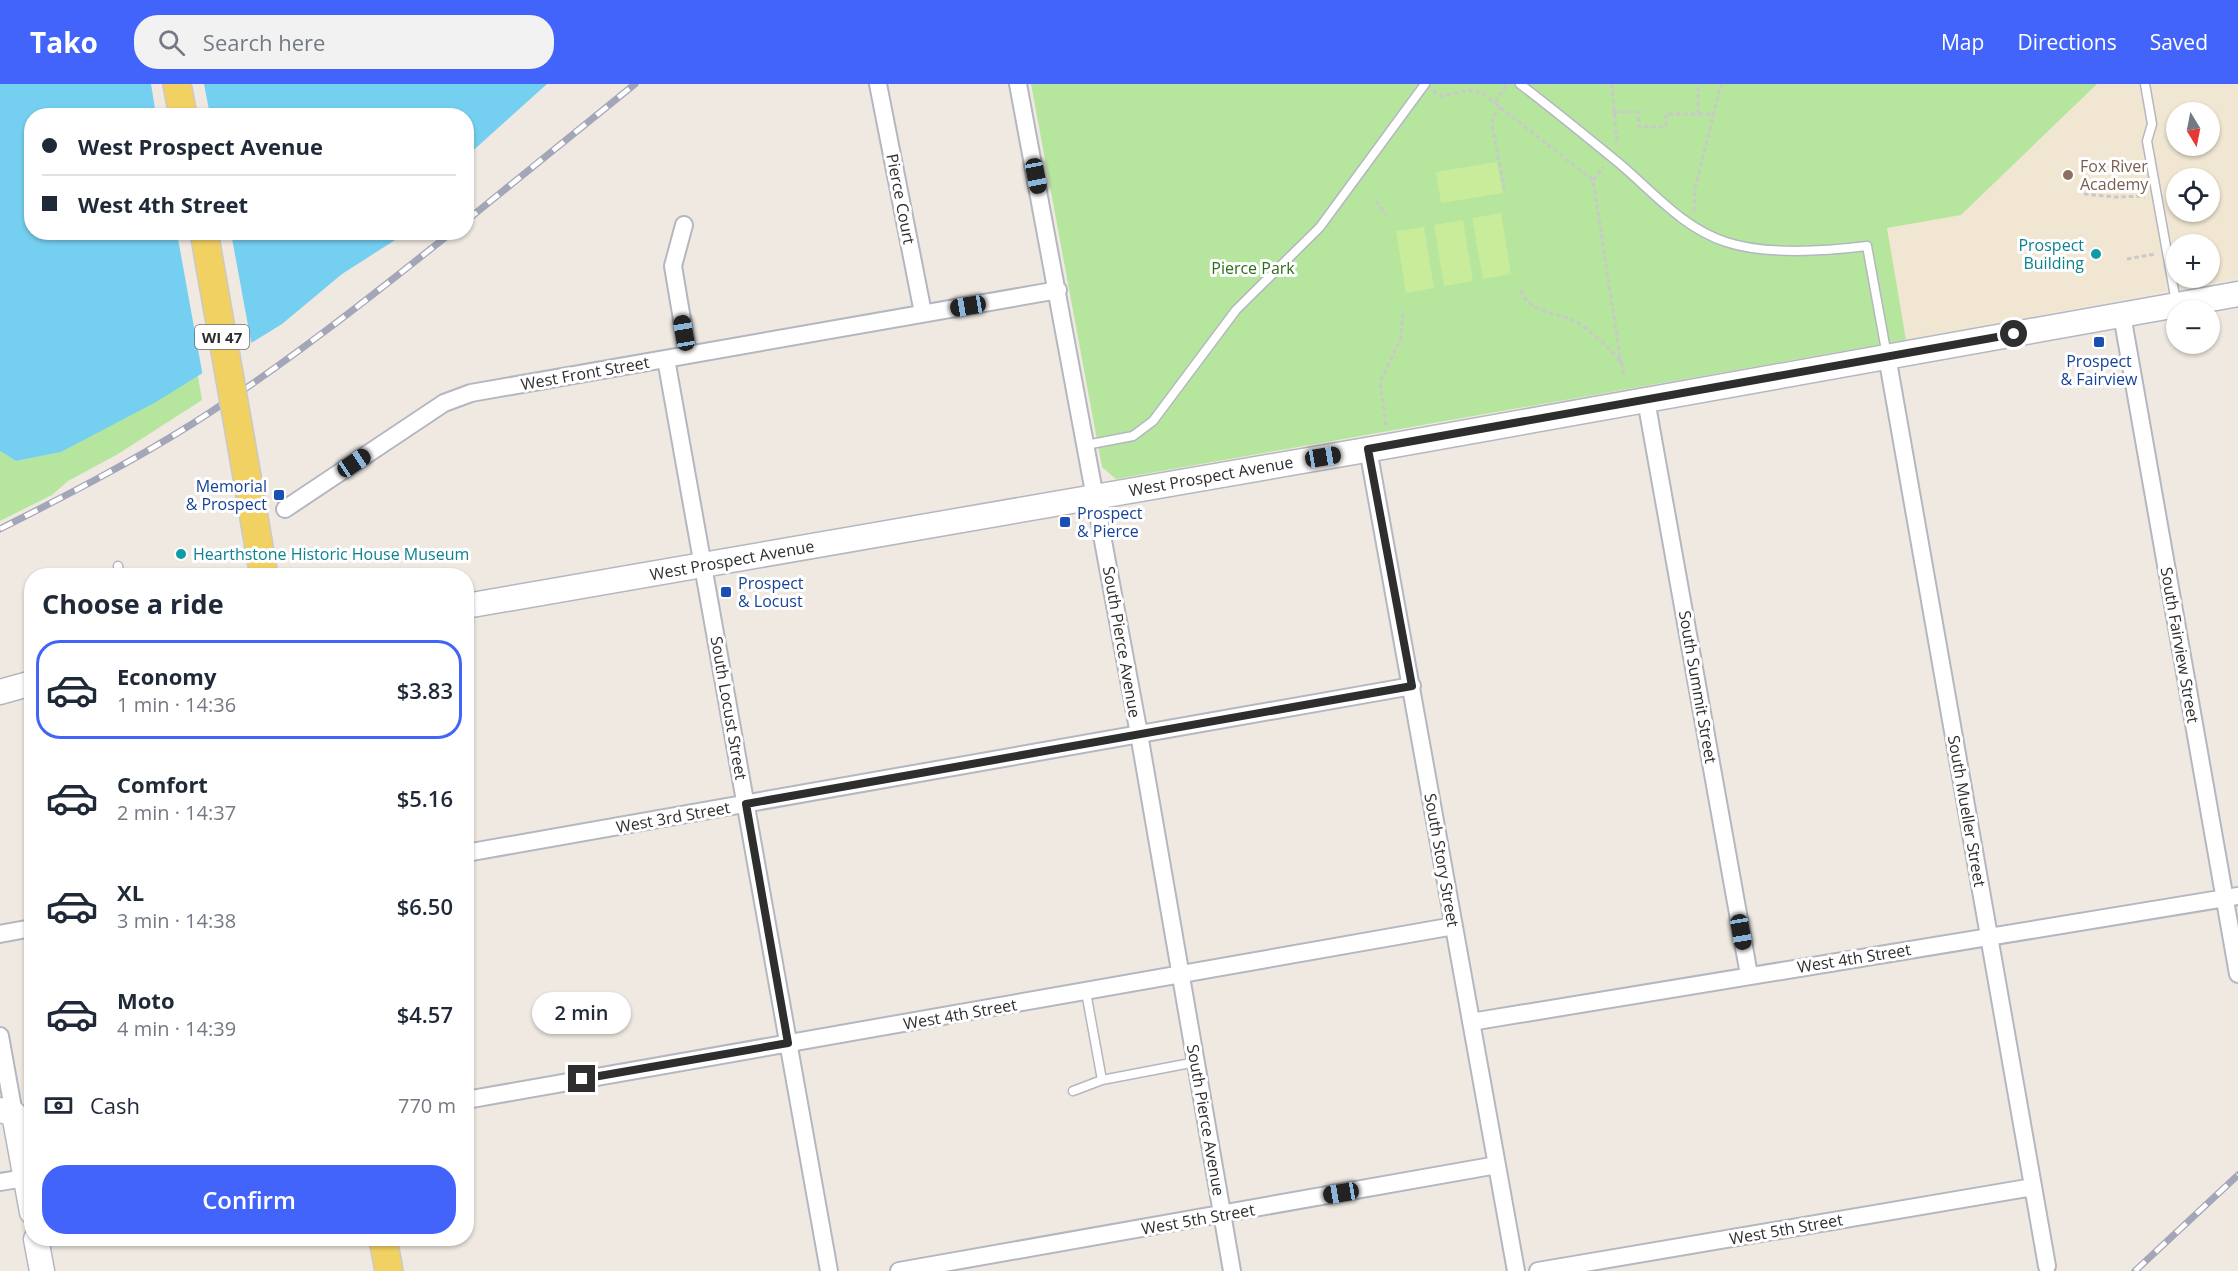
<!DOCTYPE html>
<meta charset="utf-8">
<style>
:root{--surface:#fff;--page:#f2f2f3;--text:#1f2937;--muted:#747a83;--line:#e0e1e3;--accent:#4264fb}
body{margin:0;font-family:"Open Sans",sans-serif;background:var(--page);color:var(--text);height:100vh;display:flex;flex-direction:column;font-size:22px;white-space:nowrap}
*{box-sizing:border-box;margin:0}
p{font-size:20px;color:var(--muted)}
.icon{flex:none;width:33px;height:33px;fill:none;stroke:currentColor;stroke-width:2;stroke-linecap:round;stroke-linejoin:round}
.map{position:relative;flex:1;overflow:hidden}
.sheet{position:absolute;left:24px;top:484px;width:450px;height:678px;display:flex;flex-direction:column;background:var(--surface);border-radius:24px;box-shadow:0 2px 4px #0004}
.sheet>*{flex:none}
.guide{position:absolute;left:24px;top:24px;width:450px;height:132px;border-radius:24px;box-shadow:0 2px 4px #0004;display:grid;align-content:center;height:132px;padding:0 18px;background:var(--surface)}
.needle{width:39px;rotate:170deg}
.tools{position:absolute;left:2166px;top:18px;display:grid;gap:12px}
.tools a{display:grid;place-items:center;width:54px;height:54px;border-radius:50%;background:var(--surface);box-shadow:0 2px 4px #0004;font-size:30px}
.end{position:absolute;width:27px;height:27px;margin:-14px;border:8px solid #2e2e2e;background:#fff;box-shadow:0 0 0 3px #fff}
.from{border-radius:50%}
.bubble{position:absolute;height:42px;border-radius:21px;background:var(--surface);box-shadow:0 2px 4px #0004;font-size:20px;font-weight:600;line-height:42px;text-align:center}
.car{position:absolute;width:18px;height:36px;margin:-18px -9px;border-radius:8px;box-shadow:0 0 4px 2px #0007;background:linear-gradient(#222 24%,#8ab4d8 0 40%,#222 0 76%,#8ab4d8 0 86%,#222 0)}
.guide b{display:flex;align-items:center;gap:21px;height:57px;font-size:22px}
.guide b+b{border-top:2px solid var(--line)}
.guide i{width:15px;height:15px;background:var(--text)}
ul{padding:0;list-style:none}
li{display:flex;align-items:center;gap:18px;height:99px;margin:0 12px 9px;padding:0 6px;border:3px solid transparent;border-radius:24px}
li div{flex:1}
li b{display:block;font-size:22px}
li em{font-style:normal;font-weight:600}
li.on{border-color:var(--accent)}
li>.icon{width:54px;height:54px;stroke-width:1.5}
h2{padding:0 18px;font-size:27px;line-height:72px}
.pay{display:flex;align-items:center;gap:15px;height:66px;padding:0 18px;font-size:22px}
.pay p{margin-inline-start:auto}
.action{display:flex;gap:12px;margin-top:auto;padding:12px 18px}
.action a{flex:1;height:69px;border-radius:24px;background:var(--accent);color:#fff;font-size:24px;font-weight:600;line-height:69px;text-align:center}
header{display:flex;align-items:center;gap:36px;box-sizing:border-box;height:84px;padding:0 30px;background:var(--accent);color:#fff}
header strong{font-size:28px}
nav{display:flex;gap:33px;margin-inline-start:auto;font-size:21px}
.search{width:420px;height:54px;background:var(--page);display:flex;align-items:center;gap:15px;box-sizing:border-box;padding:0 21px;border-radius:24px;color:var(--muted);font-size:22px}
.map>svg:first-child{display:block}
.education{fill:#f0e6d1;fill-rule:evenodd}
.green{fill:#b6e59e}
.pitch{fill:#c9ec9a}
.water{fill:#75cff0}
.pier{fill:#efe9e1}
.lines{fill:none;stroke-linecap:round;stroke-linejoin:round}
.lane-casing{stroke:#b4b7c1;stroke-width:11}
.street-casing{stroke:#b4b7c1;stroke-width:20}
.secondary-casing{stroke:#b4b7c1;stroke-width:27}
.primary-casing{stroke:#c9c9c9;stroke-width:30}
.path{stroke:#c9c9c9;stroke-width:3;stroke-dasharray:4.5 3;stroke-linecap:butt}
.lane{stroke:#fff;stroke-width:8}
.street{stroke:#fff;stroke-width:16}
.secondary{stroke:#fff;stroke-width:24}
.primary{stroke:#f2d163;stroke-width:27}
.rail-casing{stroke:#a3a6b8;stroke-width:7}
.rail{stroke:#fff;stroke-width:4.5;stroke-dasharray:14;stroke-linecap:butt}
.primary-bridge-casing{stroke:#c9c9c9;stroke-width:30;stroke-linecap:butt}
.primary-bridge{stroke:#f2d163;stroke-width:27}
.route{stroke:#2e2e2e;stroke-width:8}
.education-dot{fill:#8d6e63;stroke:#fff;stroke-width:2}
.culture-dot{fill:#0f9aa8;stroke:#fff;stroke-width:2}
.transit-dot{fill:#1a4fb4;stroke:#fff;stroke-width:2}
.labels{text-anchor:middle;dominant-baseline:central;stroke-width:6;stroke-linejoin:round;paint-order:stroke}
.shield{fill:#fff;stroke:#6d6d6d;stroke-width:1.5}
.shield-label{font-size:15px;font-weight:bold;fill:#2e2e2e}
.education-label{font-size:16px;fill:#785e54;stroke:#fff;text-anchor:start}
.street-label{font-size:16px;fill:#2e2e2e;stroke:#fff}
.culture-label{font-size:16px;fill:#0d838f;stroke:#fff;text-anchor:end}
.park-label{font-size:16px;fill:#2c6e1b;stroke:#fff}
.transit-label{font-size:16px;fill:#164399;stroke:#fff;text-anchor:start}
</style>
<header>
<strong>Tako</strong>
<div class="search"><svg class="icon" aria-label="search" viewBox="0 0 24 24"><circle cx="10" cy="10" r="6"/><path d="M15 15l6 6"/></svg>Search here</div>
<nav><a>Map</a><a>Directions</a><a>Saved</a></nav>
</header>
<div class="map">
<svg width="2238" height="1187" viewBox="0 0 2238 1187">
<rect width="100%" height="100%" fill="#efe9e1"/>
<path class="education" d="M2097 0H2238V194L1906 256 1887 144 1961 131ZM2176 28H2210V62H2176ZM2176 94H2210V128H2176ZM2176 160H2210V194H2176Z"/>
<path class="green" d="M1031 0H2097L1961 131 1887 144 1906 256 1116 395 1102 383Z
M198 292 202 316 118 370 68 397 52 411 0 437V367L16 377 61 368Z"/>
<path class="pitch" d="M1497 78 1503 109 1441 119 1436 88Z
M1501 129 1511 190 1483 195 1472 134Z
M1463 136 1473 197 1444 202 1434 141Z
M1424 143 1434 204 1406 209 1396 147Z"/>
<path class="water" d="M0 0H547L467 72 466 32H32V148L406 149 342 190 282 240 156 318 61 368 16 377 0 367Z"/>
<path class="pier" d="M151 0H204L210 31H156Z
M177 149H231L252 263 203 293Z"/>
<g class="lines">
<g class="lane-casing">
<path id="lane" d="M1520 0C1554 26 1587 53 1620 80 1653 108 1683 144 1726 158 1765 171 1826 167 1867 162L1887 272
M2145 0 2152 40 2147 57 2176 218
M1086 361 1133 352 1153 337 1236 226 1320 143 1425 0
M118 482 120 492
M1086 908 1102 996 1196 978
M1073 1007 1102 996"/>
</g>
<g class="street-casing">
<path id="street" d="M878 0 923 229
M1018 0 1139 650 1232 1187
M684 141 673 182 688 271
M2122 231 2238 890
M1887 272 2047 1182
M666 275 829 1187
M1646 316 1749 891
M1368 365 1516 1187
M285 425 444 319 471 309 1058 206
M466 769 1412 602
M0 850 32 844
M1471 938 2238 812
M0 952 14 1030
M466 1016 1454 842
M0 1098 25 1094
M899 1187 1497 1081
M1538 1187 2033 1103"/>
</g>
<g class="secondary-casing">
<path id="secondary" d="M466 522 1389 362 2238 210
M0 608 32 599
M0 1026 14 1030 32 1128
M36 1155 42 1187"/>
</g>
<g class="primary-casing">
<path id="primary" d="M177 0 183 32
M241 358 264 492
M383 1155 389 1187"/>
</g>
<path class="path" d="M1612 0 1617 61
M1433 7 1441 12 1470 6 1482 9 1593 96 1621 279
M1495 18 1507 0
M1501 22 1493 33 1492 41 1505 109
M1613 28H1638L1639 43H1666V30H1714
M1698 30V0
M1593 96 1604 83
M2084 110 2115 113 2145 112
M1376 117 1386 131
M1694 127 1695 105 1721 0
M2127 175 2155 170
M1521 206C1528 228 1556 229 1575 237 1586 243 1617 269 1622 281 1623 285 1623 290 1624 294
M1386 341 1380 298 1401 254 1403 226"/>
<use href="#lane" class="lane"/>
<use href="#street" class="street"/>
<use href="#secondary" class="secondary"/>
<use href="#primary" class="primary"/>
<g class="rail-casing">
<path id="rail" d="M466 137 635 0
M0 445C65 412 130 379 192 340 283 282 367 216 452 148
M2135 1187 2238 1091"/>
</g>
<use href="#rail" class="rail"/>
<g class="primary-bridge-casing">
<path id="primary-bridge" d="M204 148 241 358"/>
</g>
<use href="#primary-bridge" class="primary-bridge"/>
</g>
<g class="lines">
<path class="route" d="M582 995 788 959 746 720 1412 602 1368 365 2014 250"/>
</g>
<circle class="education-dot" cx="2068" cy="91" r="6"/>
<g class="culture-dot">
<circle cx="2096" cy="170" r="6"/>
<circle cx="181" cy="470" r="6"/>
</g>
<g class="transit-dot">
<rect x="2093" y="252" width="12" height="12" rx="3"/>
<rect x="273" y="405" width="12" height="12" rx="3"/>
<rect x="1059" y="432" width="12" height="12" rx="3"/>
<rect x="720" y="502" width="12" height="12" rx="3"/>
</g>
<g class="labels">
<rect class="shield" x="195" y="241" width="54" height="24" rx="4.5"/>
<g class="shield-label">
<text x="222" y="253">WI 47</text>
</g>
<g class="education-label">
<text x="2080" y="82">Fox River<tspan x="2080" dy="18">Academy</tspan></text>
</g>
<g class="street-label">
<text transform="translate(901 115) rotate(79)">Pierce Court</text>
<text transform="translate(585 289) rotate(-10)">West Front Street</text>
<text transform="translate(1211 392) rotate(-10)">West Prospect Avenue</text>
<text transform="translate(732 476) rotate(-10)">West Prospect Avenue</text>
<text transform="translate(1122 558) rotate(80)">South Pierce Avenue</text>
<text transform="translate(2180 561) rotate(80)">South Fairview Street</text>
<text transform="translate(1698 603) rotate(80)">South Summit Street</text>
<text transform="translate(729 624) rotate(80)">South Locust Street</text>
<text transform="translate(1967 727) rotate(80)">South Mueller Street</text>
<text transform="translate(673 733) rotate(-10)">West 3rd Street</text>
<text transform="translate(1442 776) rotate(80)">South Story Street</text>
<text transform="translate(1854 874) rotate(-9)">West 4th Street</text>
<text transform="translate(960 930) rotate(-10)">West 4th Street</text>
<text transform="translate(1206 1036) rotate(80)">South Pierce Avenue</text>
<text transform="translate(1198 1135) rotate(-10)">West 5th Street</text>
<text transform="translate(1786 1145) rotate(-10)">West 5th Street</text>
</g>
<g class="culture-label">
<text x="2084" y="161">Prospect<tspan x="2084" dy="18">Building</tspan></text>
<text x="193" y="470" text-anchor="start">Hearthstone Historic House Museum</text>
</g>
<g class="park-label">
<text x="1253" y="184">Pierce Park</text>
</g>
<g class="transit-label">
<text x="2099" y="277" text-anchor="middle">Prospect<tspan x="2099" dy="18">&amp; Fairview</tspan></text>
<text x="267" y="402" text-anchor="end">Memorial<tspan x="267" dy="18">&amp; Prospect</tspan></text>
<text x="1077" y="429">Prospect<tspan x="1077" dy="18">&amp; Pierce</tspan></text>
<text x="738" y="499">Prospect<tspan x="738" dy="18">&amp; Locust</tspan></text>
</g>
</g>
</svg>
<div class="tools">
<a><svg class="needle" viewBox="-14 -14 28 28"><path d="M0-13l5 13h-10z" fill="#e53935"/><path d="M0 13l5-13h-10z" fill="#747a83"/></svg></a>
<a><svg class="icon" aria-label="locate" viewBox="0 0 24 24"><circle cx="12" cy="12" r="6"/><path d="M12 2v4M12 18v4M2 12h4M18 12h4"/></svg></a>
<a>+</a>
<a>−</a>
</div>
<i class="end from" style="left:2014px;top:250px"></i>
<i class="end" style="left:582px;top:995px"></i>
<div class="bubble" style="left:532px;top:908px;width:99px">2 min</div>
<i class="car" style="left:1036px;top:92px;rotate:169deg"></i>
<i class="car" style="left:968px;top:222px;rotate:260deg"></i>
<i class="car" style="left:684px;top:249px;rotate:350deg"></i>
<i class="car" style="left:1323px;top:373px;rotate:81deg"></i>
<i class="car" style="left:354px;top:379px;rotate:56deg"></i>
<i class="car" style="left:1741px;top:848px;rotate:170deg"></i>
<i class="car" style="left:1341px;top:1109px;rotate:260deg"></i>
<div class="guide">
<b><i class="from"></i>West Prospect Avenue</b>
<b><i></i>West 4th Street</b>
</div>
<section class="sheet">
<h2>Choose a ride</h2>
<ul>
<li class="on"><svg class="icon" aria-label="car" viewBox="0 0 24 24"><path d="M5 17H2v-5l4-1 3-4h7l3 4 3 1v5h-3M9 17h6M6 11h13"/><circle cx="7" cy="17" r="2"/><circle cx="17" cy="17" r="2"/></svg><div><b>Economy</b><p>1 min · 14:36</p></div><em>$3.83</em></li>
<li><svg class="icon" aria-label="car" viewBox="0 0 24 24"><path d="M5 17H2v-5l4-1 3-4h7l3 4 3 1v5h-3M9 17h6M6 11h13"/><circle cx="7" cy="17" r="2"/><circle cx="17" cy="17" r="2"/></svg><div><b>Comfort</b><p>2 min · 14:37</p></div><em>$5.16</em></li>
<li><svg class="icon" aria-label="car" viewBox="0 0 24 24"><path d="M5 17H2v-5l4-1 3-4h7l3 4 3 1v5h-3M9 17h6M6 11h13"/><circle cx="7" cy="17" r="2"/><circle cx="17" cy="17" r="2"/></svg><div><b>XL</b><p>3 min · 14:38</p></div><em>$6.50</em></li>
<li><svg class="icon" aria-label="car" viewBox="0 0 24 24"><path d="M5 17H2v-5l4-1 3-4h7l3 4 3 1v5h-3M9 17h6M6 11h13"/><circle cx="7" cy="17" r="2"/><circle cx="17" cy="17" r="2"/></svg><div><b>Moto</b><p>4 min · 14:39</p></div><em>$4.57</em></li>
</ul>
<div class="pay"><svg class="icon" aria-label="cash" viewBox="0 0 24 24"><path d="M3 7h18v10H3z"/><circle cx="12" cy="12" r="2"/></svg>Cash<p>770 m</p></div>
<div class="action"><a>Confirm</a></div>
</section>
</div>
